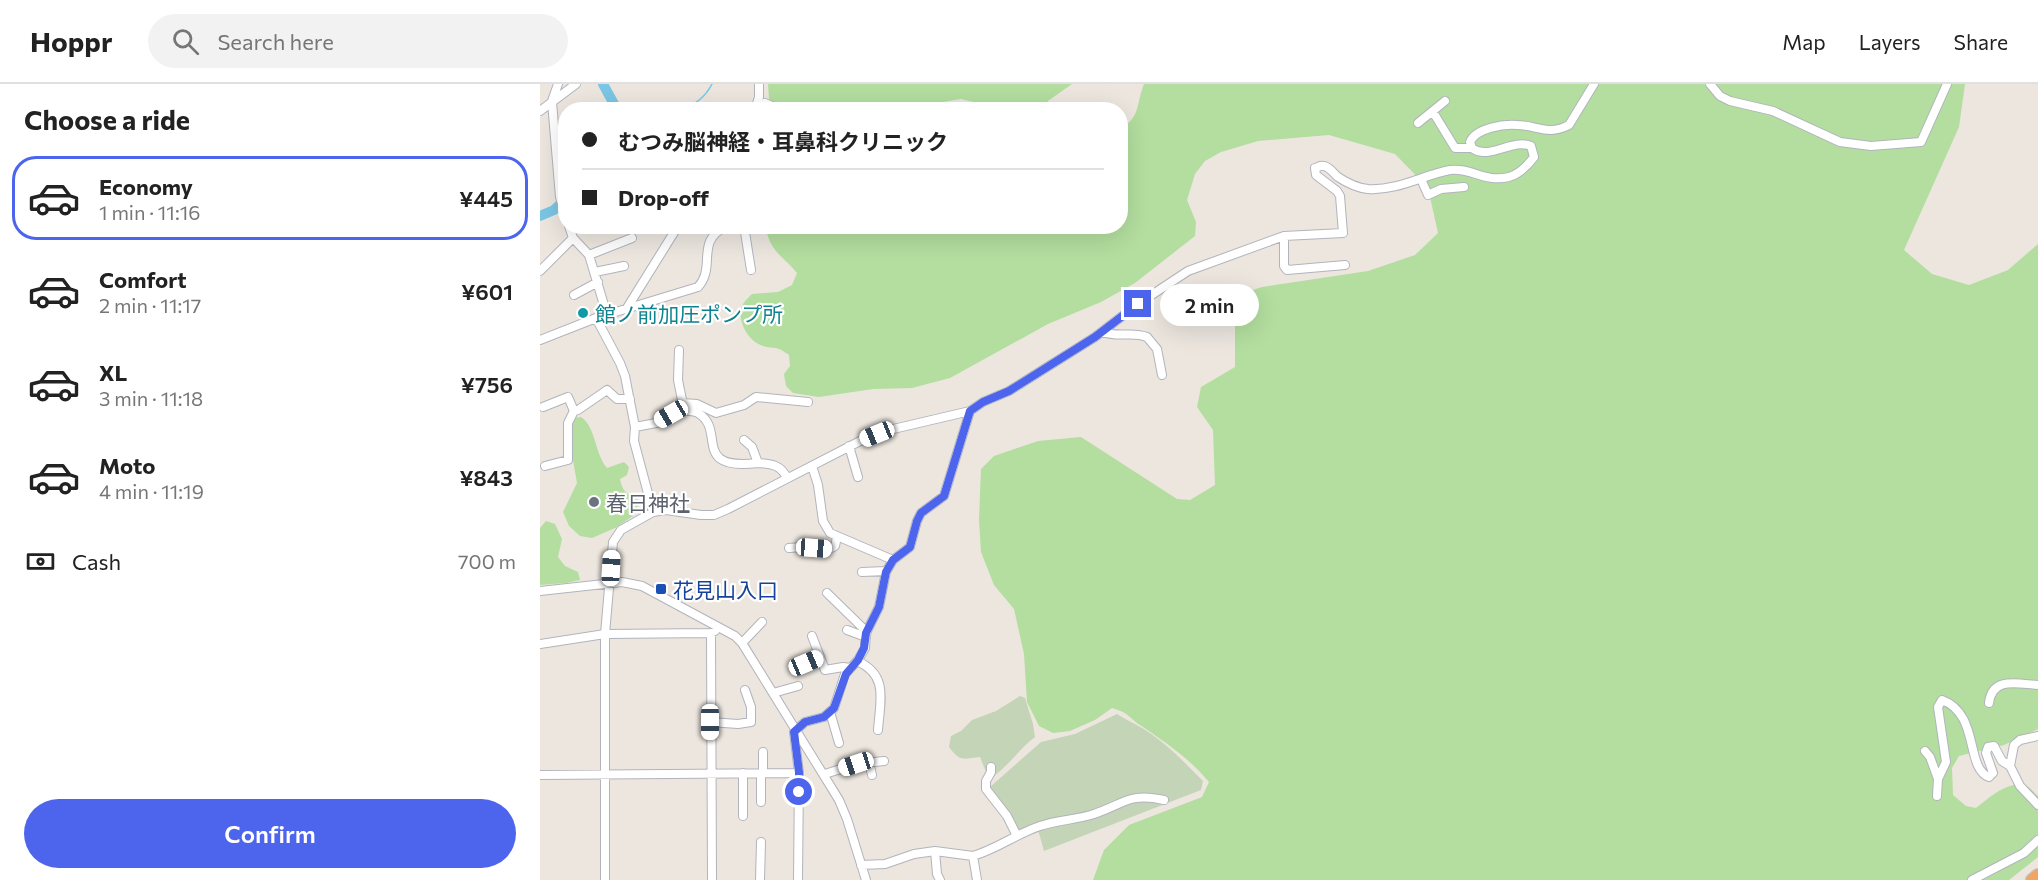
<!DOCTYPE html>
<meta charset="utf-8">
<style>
:root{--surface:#fff;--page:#f2f2f2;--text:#222;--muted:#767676;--line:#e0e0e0;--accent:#4c65ec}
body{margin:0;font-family:Commissioner,"Noto Sans JP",sans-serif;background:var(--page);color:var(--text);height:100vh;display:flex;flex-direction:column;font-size:22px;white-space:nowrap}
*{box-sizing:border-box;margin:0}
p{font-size:20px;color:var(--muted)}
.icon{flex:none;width:33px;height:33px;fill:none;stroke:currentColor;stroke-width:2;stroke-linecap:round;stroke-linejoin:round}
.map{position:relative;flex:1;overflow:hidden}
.drawer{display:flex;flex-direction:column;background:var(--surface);width:540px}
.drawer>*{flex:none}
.guide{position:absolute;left:18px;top:18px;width:570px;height:132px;border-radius:24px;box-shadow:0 6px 24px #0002;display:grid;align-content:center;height:132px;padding:0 24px;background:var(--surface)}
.end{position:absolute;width:27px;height:27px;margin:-14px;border:8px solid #4c65ec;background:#fff;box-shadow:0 0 0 3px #fff}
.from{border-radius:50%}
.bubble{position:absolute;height:42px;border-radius:21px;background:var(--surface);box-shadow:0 6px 24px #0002;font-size:20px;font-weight:600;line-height:42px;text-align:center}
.car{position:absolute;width:18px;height:36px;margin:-18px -9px;border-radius:8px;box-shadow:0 0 4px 2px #0007;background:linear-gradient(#fff 24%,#345 0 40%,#fff 0 76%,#345 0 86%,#fff 0)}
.guide b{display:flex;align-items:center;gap:21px;height:57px;font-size:22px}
.guide b+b{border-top:2px solid var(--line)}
.guide i{width:15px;height:15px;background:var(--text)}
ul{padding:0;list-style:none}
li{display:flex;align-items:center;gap:18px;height:84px;margin:0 12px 9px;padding:0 12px;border:3px solid transparent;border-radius:24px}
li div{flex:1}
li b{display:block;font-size:22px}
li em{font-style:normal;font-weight:600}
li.on{border-color:var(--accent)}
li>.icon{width:54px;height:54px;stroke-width:1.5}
h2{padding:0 24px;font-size:27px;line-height:72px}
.pay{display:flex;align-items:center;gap:15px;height:66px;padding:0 24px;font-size:22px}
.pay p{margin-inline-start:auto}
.button{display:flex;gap:12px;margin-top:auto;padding:12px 24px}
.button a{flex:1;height:69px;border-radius:36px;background:var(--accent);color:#fff;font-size:24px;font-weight:600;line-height:69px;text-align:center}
header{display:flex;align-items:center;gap:36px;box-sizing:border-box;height:84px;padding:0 30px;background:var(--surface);border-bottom:2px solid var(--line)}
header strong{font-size:28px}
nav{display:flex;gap:33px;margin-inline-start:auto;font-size:21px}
.search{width:420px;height:54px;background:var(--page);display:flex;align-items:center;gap:15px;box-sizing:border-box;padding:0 21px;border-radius:33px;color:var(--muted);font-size:22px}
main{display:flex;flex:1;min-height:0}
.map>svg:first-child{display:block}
.green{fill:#b3de9f}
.cemetery{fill:#c4d4b7}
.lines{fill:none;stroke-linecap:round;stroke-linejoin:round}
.stream{stroke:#7ac6e5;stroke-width:1.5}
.river{stroke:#7ac6e5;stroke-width:10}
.minor-casing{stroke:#b2b4bd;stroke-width:10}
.highway-casing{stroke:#c4c4c4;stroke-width:14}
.minor{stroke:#fff;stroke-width:8}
.highway{stroke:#f1a564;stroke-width:12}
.route{stroke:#4c65ec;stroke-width:8}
.culture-dot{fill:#0f9aa8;stroke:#fff;stroke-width:2}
.worship-dot{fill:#6b7280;stroke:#fff;stroke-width:2}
.transit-dot{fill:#1a4fb4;stroke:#fff;stroke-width:2}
.labels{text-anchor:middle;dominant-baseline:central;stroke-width:4.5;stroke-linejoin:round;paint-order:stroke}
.culture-label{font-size:21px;fill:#0d838f;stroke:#fff;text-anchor:start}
.worship-label{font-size:21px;fill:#5b616d;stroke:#fff;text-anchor:start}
.transit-label{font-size:21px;fill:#164399;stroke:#fff;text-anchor:start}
</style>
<header>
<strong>Hoppr</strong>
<div class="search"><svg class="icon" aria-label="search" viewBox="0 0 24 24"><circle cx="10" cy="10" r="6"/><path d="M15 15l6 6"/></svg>Search here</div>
<nav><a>Map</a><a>Layers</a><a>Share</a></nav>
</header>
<main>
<section class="drawer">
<h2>Choose a ride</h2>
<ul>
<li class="on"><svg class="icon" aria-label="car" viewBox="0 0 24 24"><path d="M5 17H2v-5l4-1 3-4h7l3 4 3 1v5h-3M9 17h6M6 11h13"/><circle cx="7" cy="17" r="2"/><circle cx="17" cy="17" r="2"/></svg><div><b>Economy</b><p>1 min · 11:16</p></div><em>¥445</em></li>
<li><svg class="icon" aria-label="car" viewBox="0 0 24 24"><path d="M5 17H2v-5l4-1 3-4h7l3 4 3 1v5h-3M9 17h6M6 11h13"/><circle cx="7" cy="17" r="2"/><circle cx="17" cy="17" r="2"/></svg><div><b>Comfort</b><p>2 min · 11:17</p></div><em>¥601</em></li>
<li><svg class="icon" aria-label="car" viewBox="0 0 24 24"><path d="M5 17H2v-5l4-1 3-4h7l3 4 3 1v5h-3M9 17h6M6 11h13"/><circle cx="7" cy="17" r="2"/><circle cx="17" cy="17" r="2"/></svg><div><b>XL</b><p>3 min · 11:18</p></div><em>¥756</em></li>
<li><svg class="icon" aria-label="car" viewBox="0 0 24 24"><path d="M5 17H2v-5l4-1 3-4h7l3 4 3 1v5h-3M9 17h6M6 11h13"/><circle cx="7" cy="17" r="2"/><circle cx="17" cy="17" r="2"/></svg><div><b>Moto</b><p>4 min · 11:19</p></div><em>¥843</em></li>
</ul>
<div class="pay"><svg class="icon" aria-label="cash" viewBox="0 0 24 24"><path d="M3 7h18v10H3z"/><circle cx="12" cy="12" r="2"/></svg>Cash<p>700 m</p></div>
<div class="button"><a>Confirm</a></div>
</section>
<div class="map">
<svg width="1498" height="796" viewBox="0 0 1498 796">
<rect width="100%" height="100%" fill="#ece6df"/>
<path class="green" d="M228 0H532L508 17 503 26 446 25 442 20 421 15 366 24 314 21 288 25H254L234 20 229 15Z
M604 0H1425L1419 43 1364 166 1392 190 1429 201 1468 186 1498 160V645L1464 661 1419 672 1412 684 1413 711 1426 722 1436 724C1449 714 1469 695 1487 702 1491 704 1495 710 1498 712V773L1469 796H553L564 766 589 741 662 713 669 698C649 674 625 658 600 641 587 632 589 629 572 624L555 636 530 647 513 649 499 642 487 618 484 570 474 525 454 501 441 468 439 436 441 385 454 372 498 357 541 353 637 415 650 416 675 401 673 346 657 323 661 303 695 283V219L704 209 722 203 828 187 875 171 898 149 888 104 855 70 789 51 718 57 681 68 665 77 655 90 647 116 656 138 655 152 595 199 561 218 508 240 410 294 372 304 333 305 279 313 253 309 246 302 244 290 250 282 249 271C235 261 238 266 223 262 209 258 198 239 201 225 202 219 208 214 212 210L238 208 252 201 257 189C243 172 229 167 226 143L580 142 581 44C601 33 596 19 604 0Z
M41 333C56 343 54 368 67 384L84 378 89 383 87 391 80 395C82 406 86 411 97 414L100 418 93 432 75 444 52 454 40 452 29 442 23 428 37 399 28 348 32 334Z
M6 437 15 440 22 455 18 473 25 482 38 488 40 496 26 499 0 501V444Z"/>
<path class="cemetery" d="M480 612 485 614 493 640 495 653C479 665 468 683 451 694L446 688 440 673C423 675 420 678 409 663L411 652 421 647 432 636 456 627Z
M577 630C588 637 600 642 610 649 630 663 646 680 663 697L661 706 504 767 497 742 478 749 450 703 501 658 535 650Z"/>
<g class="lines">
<path class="stream" d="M141 26C155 20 165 14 172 0"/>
<path class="river" d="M63 0 74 20V26
M0 132 14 126 26 115"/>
<g class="minor-casing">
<path id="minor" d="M1170 0 1180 12 1190 17 1233 27 1300 58 1331 62 1381 58 1407 0
M12 17 18 0
M12 18 36 0
M225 19 241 26
M215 26 219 13V0
M0 27 12 18 20 113 26 134
M893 28 915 64H932
M878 39 905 17
M881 95 888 111 901 105 924 103
M204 142 211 186
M744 152V182L747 186 805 181
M33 154 49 171 67 231
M49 171 92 154
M0 187 33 154 29 142
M55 188 84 182
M34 211 58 198
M87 224 138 142
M56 234 80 279 85 292 95 343 94 357 113 428
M563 248C579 254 592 247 607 253L617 265 622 291
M0 256 56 234 158 203C177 182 154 157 187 142
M142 319 157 320 176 329 204 321 216 313 268 318
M3 323 28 313 34 327 38 326 67 306 77 315H90
M144 326C148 327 154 327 158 329 187 346 150 387 218 379
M95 343 116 339 144 326 138 296 139 266
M204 356 212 363 218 379C232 380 241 381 247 394
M309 362 318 393
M5 382 28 376V339L34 327
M272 382 278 401 283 437 290 449 353 476
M249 464C263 461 284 470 295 462L297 453
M322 488 346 487
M0 507 82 498 102 502 195 552 202 559 299 716 307 735 326 796
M287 509 327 548
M307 546 326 553
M171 549 172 796
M272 552 285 586 303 583 311 584
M202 559 222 538
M0 560 65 550 171 549 175 547
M317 577C349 591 340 617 338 646
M255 579H266L280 573
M233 609 258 602
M1449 619C1452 592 1478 600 1498 601
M290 628 299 659
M170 638 198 640 211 638V623L205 606
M1498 652 1480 656 1474 661 1470 682 1480 702 1498 721
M1385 667 1390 673 1398 695
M223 668V689
M329 678 332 691
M451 683V688L446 697V705L467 732 477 752
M203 689V732
M285 690 316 680 344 677
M0 691 259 689
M1397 712 1398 695 1406 678 1398 623 1402 616C1440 630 1425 684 1449 693L1453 689 1446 669 1448 663 1454 662 1462 677 1470 682
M221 718V689
M395 767 397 790 400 796
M321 781 345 780 374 770 395 767 433 772
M65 796V550L73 458 81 446 113 428 126 426 161 431H174L188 425 324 355 349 346 430 327
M220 796 221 758
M258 796 259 689 254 648 265 638 284 633 294 624 305 590 318 576 325 564 326 549 339 523 346 488 353 476 370 463 377 437 381 429 404 412 430 327 443 318 469 307 555 253 598 220 648 187 744 152 803 149 800 112 797 107 776 91 775 84C779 83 780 81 784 82 790 83 794 90 798 93 807 99 818 104 828 105 857 107 883 91 910 86 931 83 944 99 969 93 979 90 988 81 994 73L991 62C972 54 949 77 932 64L930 58C936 44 963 40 977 41 989 41 1000 46 1011 46 1018 46 1023 44 1029 41L1054 0
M437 796 433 772C457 765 476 750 500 742 517 736 536 736 554 730 584 720 589 708 624 716
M1432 796 1484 769 1498 756"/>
</g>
<g class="highway-casing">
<path id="highway" d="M1492 796 1498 791"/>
</g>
<use href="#minor" class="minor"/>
<use href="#highway" class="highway"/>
</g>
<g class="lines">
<path class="route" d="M259 708V688L254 648 265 638 284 633 294 624 306 590 318 576 324 564 326 549 339 523 346 488 353 476 370 463 377 437 381 429 404 412 430 327 443 318 469 307 555 253 598 220"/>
</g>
<circle class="culture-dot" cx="43" cy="229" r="6"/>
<circle class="worship-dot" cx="54" cy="418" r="6"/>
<rect class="transit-dot" x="115" y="499" width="12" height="12" rx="3"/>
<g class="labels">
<g class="culture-label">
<text x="55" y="229">館ノ前加圧ポンプ所</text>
</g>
<g class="worship-label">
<text x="66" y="418">春日神社</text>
</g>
<g class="transit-label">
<text x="133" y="505">花見山入口</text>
</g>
</g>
</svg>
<i class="end from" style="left:259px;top:708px"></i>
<i class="end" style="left:598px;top:220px"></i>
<div class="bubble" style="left:620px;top:200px;width:99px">2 min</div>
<i class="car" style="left:131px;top:330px;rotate:240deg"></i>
<i class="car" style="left:337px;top:350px;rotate:248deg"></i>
<i class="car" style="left:274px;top:464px;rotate:94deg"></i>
<i class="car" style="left:71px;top:484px;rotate:3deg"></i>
<i class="car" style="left:266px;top:579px;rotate:67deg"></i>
<i class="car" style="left:170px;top:638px;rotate:180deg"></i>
<i class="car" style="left:316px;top:680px;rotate:252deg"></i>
<div class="guide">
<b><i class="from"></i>むつみ脳神経・耳鼻科クリニック</b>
<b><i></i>Drop-off</b>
</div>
</div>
</main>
